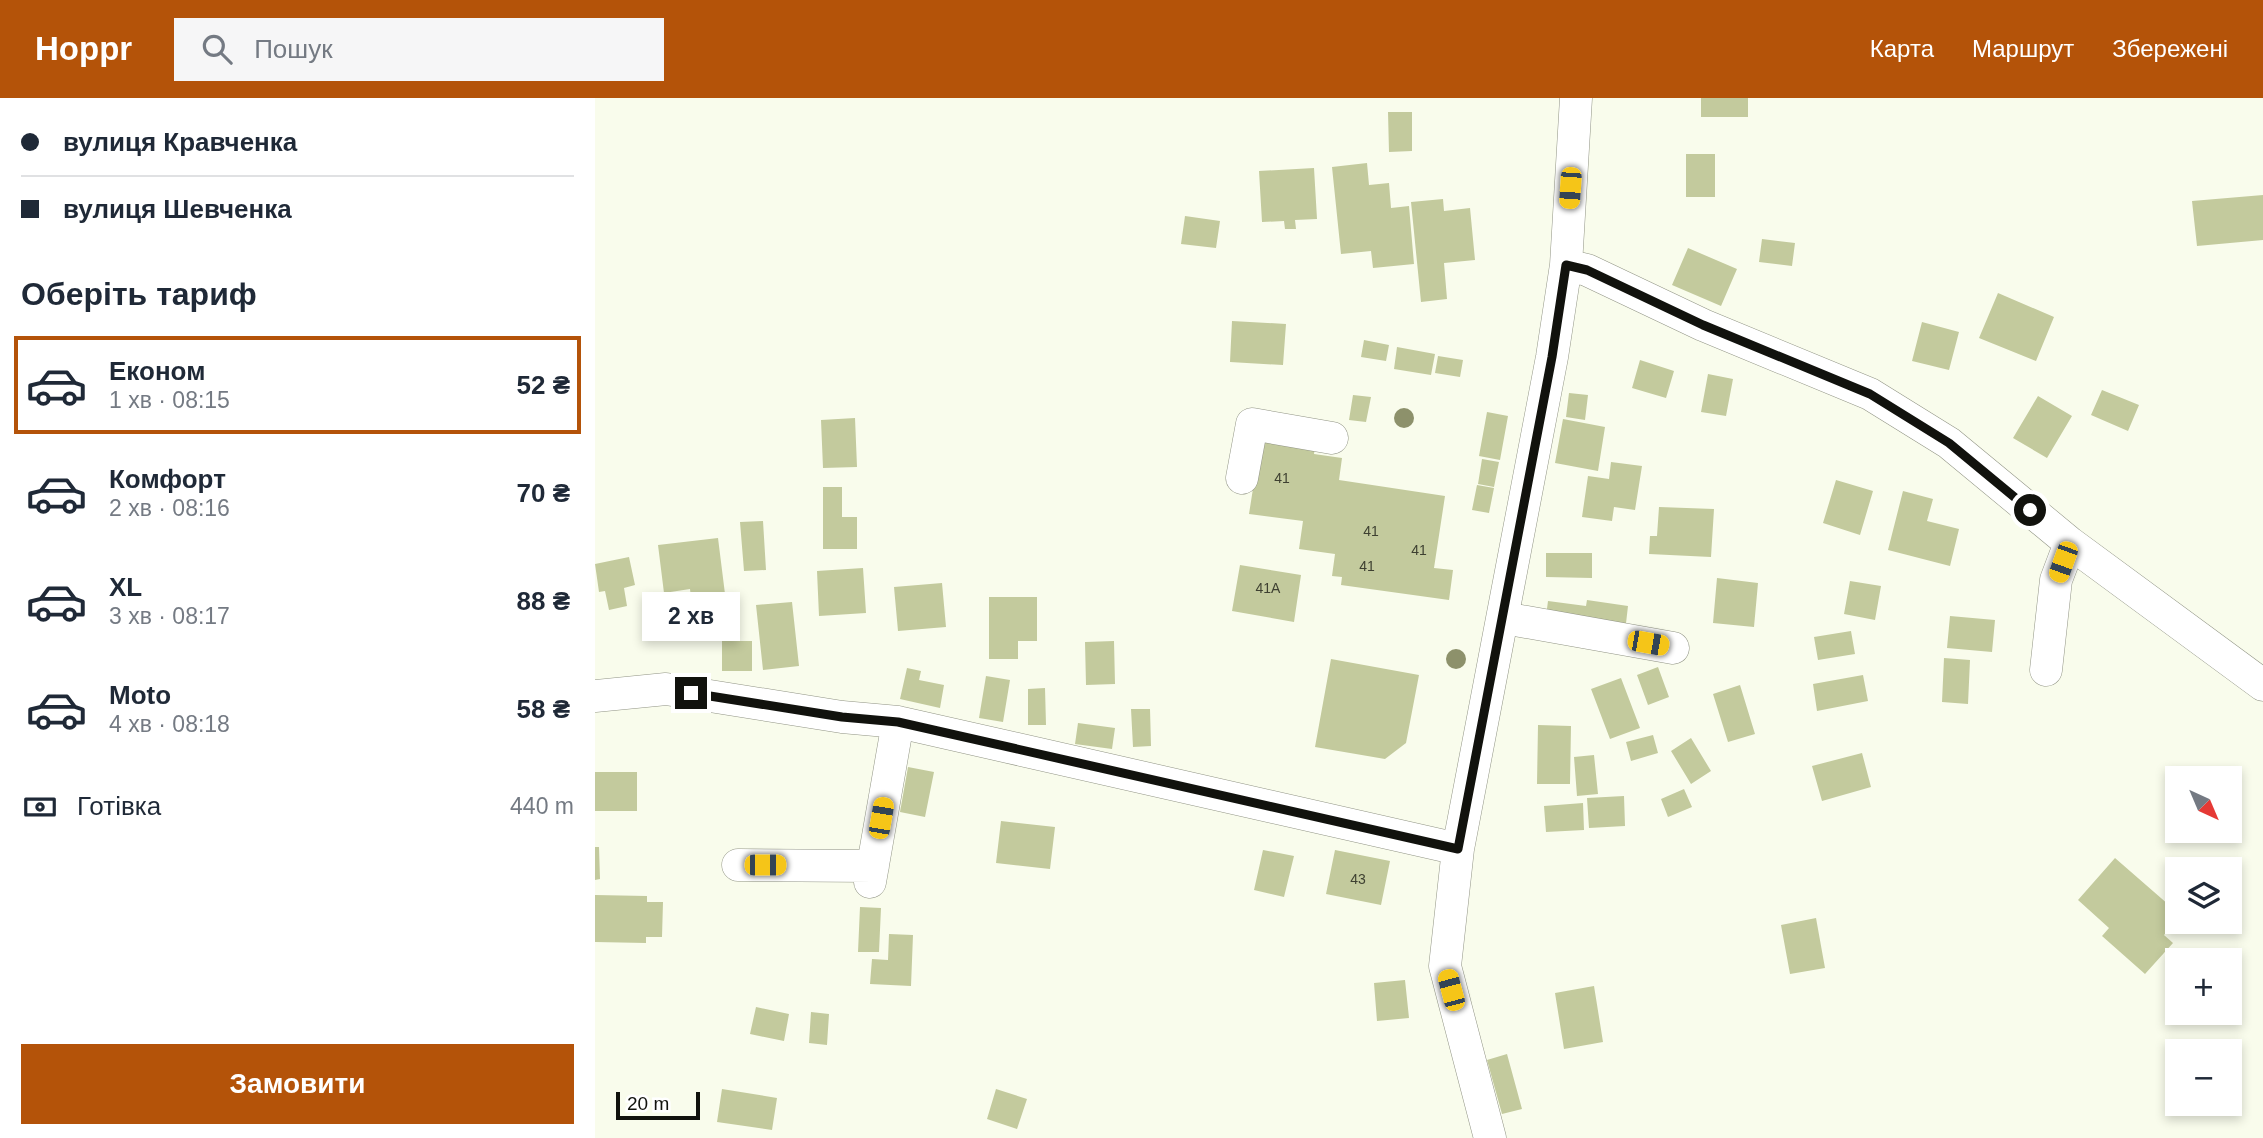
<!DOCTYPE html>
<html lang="uk">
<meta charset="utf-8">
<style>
:root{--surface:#fff;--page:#f6f6f7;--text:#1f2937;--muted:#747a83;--line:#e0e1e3;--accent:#b45309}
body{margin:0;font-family:Helvetica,sans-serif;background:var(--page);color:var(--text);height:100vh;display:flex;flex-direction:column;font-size:26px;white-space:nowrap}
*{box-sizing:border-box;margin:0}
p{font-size:23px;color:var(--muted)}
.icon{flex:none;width:38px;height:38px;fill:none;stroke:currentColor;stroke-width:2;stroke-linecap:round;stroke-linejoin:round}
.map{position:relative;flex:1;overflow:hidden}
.details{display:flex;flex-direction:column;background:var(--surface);width:595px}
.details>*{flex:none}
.guide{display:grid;align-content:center;height:154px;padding:0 21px;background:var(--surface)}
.needle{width:46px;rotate:136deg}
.controls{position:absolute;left:1570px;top:668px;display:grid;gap:14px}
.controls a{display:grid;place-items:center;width:77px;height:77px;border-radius:0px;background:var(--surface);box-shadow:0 4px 10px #0003;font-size:35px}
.scale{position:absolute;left:21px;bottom:18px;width:84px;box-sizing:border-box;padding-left:7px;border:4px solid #11120d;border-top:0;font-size:19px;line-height:24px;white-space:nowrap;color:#11120d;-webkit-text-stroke:5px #fff;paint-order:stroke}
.end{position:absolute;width:32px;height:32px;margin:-16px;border:9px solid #11120d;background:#fff;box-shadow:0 0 0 4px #fff}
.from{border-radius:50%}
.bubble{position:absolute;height:49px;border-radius:0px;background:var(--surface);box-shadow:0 4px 10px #0003;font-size:23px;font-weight:600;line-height:49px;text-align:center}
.car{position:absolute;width:21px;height:42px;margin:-21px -10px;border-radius:9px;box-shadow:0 0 5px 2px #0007;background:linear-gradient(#f5c518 24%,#345 0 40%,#f5c518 0 76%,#345 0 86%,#f5c518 0)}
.guide b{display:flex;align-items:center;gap:24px;height:66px;font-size:26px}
.guide b+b{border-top:2px solid var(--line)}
.guide i{width:18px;height:18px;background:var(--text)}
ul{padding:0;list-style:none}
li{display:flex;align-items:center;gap:21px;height:98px;margin:0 14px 10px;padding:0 7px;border:4px solid transparent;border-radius:0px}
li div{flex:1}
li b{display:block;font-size:26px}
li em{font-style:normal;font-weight:600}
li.active{border-color:var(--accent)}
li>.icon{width:63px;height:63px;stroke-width:1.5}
h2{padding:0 21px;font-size:32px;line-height:84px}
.pay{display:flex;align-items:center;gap:18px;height:77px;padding:0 21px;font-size:26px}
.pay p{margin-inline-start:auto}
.cta{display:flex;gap:14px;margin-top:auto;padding:14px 21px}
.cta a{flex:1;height:80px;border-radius:0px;background:var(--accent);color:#fff;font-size:28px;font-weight:600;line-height:80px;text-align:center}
header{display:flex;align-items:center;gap:42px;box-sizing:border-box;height:98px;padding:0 35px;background:var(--accent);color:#fff}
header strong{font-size:33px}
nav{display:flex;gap:38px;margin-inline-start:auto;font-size:24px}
.search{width:490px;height:63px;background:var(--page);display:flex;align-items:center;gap:18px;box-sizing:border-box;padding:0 24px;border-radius:0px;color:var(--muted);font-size:26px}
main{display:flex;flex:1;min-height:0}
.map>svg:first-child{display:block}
.building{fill:#c3ca9d}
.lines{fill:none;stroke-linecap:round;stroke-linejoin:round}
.minor-casing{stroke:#919485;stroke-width:33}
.minor{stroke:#fff;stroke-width:32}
.tree{fill:#8d916b}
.route{stroke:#11120d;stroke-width:9}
.labels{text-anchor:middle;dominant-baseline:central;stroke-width:5;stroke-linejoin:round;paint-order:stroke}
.number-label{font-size:14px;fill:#3e4031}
</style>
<header>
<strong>Hoppr</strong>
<div class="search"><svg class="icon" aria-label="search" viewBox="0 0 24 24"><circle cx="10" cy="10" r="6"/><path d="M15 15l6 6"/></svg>Пошук</div>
<nav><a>Карта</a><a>Маршрут</a><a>Збережені</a></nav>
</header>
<main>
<section class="details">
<div class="guide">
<b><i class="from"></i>вулиця Кравченка</b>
<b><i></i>вулиця Шевченка</b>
</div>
<h2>Оберіть тариф</h2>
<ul>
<li class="active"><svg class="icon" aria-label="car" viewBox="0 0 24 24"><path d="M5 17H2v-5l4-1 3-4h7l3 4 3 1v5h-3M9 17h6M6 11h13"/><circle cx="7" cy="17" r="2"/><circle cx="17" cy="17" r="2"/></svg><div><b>Економ</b><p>1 хв · 08:15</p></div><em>52 ₴</em></li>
<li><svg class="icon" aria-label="car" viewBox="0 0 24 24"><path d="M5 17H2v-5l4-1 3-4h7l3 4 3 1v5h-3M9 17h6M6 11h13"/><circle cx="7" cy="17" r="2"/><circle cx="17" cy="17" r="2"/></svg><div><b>Комфорт</b><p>2 хв · 08:16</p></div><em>70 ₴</em></li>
<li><svg class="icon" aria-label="car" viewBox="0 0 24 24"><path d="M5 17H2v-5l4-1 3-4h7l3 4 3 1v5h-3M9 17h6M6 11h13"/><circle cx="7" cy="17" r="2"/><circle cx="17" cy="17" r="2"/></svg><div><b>XL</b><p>3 хв · 08:17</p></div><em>88 ₴</em></li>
<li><svg class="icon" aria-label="car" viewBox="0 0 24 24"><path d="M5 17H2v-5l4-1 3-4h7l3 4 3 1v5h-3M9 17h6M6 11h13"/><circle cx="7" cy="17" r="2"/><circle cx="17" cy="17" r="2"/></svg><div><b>Moto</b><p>4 хв · 08:18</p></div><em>58 ₴</em></li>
</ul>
<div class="pay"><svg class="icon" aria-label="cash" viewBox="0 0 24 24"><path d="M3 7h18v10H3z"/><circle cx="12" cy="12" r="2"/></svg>Готівка<p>440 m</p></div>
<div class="cta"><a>Замовити</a></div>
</section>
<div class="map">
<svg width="1668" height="1040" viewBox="0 0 1668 1040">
<rect width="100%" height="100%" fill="#f9fcec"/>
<path class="building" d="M1106 0H1153V19H1106Z
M793 14H817V53L794 54Z
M1091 56H1120V99H1091Z
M772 65 774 87 794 85 796 110 814 108 819 166 778 170 776 153 746 156 737 69Z
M719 70 722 121 700 122 701 131H690L689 123 667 124 664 73Z
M1668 97V142L1602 148 1597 103Z
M848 101 849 113 875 110 880 162 849 165 852 201 826 204 816 104Z
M590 118 625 123 621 150 586 146Z
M1167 141 1200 145 1197 168 1164 164Z
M1093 150 1142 171 1126 208 1077 187Z
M1403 195 1459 219 1441 263 1384 240Z
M637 223 691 226 688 267 635 264Z
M1327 224 1364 234 1354 272 1317 263Z
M769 242 794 247 791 263 766 259Z
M802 249 840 256 836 277 799 271Z
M843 258 868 262 865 279 840 275Z
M1045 262 1079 273 1071 300 1037 290Z
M1113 276 1138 281 1131 318 1106 314Z
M1507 292 1544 307 1533 333 1496 317Z
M974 295 993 297 990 322 971 319Z
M758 297 776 299 771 324 754 322Z
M1443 298 1477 318 1452 360 1418 340Z
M892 314 913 318 905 362 884 358Z
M260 320 262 369 228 370 226 322Z
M968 321 1010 329 1003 373 960 365Z
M666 340 720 348 719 356 747 360 744 382 850 398 839 470 858 472 854 502 746 487 747 479 737 478 740 456 704 451 708 423 654 416Z
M887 361 904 364 899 389 883 386Z
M1016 364 1047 368 1040 412 1019 409 1017 423 987 419 993 378 1014 381Z
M1241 382 1278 393 1265 437 1228 425Z
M882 387 899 390 894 415 877 412Z
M228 389H247V419H262V451H228Z
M1308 393 1338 401 1332 423 1364 431 1355 468 1293 452Z
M1064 409 1119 411 1116 459 1054 456 1055 438H1062Z
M168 423 171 472 149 473 145 424Z
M123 440 131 504 97 508 95 491 69 495 63 447Z
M951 455H997V480L951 479Z
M34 459 40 487 29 490 32 508 14 512 10 493 4 494 0 466Z
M645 467 706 477 699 524 637 513Z
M268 470 271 515 224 518 222 473Z
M1122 480 1163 485 1159 529 1118 525Z
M1255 483 1286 488 1280 522 1249 516Z
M347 485 351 529 303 533 299 489Z
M394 499H442V543H423V561H394Z
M992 502 1033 508 1030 534 950 526 953 503 991 508Z
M197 504 204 568 168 572 161 507Z
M1355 518 1400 522 1397 554 1352 550Z
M1256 533 1260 556 1223 562 1219 539Z
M127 543H157V573H127Z
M519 543 520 586 491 587 490 544Z
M1349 560 1375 562 1373 606 1347 604Z
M736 561 824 577 811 645 790 661 720 649Z
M1063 569 1074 599 1053 607 1042 577Z
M312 570 326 573 324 582 349 587 345 610 305 601Z
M1268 577 1273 603 1222 613 1218 586Z
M391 578 415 582 408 624 384 620Z
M1026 580 1045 630 1015 641 996 591Z
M1145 587 1160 636 1133 644 1118 596Z
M450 590 451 627H433V591Z
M536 611H555L556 648 538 649Z
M483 625 520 630 517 651 480 646Z
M943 627 976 628 975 686H942Z
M1058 637 1063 655 1036 663 1031 644Z
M1096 640 1116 673 1096 686 1076 653Z
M1267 655 1276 689 1227 703 1217 668Z
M999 657 1003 696 982 698 979 659Z
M313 669 339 674 330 719 305 714Z
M0 674H42V713H0Z
M1089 691 1097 709 1073 719 1066 701Z
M1029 698 1030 728 994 730 992 700Z
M988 705 989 732 951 734 949 708Z
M406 723 460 729 455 771 401 765Z
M0 749H4L5 781 0 782Z
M668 752 699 758 689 799 659 792Z
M740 752 795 763 786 807 731 796Z
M1520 760 1582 814V823L1569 837 1578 845 1550 876 1507 838 1514 830 1483 802Z
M0 797 52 798V804H68L67 839H51V845L0 844Z
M265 809 286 810 284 854H263Z
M1221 820 1230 870 1195 876 1186 827Z
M294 836 318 837 316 888 275 886 277 861 293 862Z
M810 882 814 920 782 923 779 885Z
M999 888 1008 944 969 951 960 895Z
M161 909 194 916 189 943 155 936Z
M216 914 234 916 232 947 214 945Z
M912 956 927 1011 907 1016 892 962Z
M127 991 182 1000 177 1032 122 1024Z
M401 991 432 1001 422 1031 392 1021Z"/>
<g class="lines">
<g class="minor-casing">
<path id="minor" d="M971 167 992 172 1108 227 1275 296 1354 345 1475 445 1668 587
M647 380 657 326 737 340
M909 520 1078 550
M1451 572 1461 482 1475 445
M0 598 71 591 247 619 303 624 863 751
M143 767 278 768
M275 784 303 624
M895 1040 850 868 863 751 957 259 971 167 981 0"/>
</g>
<use href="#minor" class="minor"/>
</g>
<g class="tree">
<circle cx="809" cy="320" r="10"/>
<circle cx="861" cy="561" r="10"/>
</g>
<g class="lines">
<path class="route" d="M96 595 247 619 303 624 863 751 957 259 971 167 992 172 1108 227 1275 296 1354 345 1435 412"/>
</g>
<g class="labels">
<g class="number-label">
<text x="687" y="380">41</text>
<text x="776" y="433">41</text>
<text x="824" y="452">41</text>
<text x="772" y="468">41</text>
<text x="673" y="490">41А</text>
<text x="763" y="781">43</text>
</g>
</g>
</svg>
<div class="controls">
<a><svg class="needle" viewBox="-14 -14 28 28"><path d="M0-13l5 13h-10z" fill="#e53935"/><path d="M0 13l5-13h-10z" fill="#747a83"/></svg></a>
<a><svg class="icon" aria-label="layers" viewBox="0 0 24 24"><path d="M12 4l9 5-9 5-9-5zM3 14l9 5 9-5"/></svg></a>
<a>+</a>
<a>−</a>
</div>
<div class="scale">20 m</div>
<i class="end from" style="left:1435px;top:412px"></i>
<i class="end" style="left:96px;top:595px"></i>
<div class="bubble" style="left:47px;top:494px;width:98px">2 хв</div>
<i class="car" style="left:975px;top:90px;rotate:184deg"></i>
<i class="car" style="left:1468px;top:464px;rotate:200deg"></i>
<i class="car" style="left:1053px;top:545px;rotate:100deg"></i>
<i class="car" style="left:286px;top:720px;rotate:10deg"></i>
<i class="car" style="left:170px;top:767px;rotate:90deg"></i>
<i class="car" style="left:856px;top:892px;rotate:345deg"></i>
</div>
</main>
